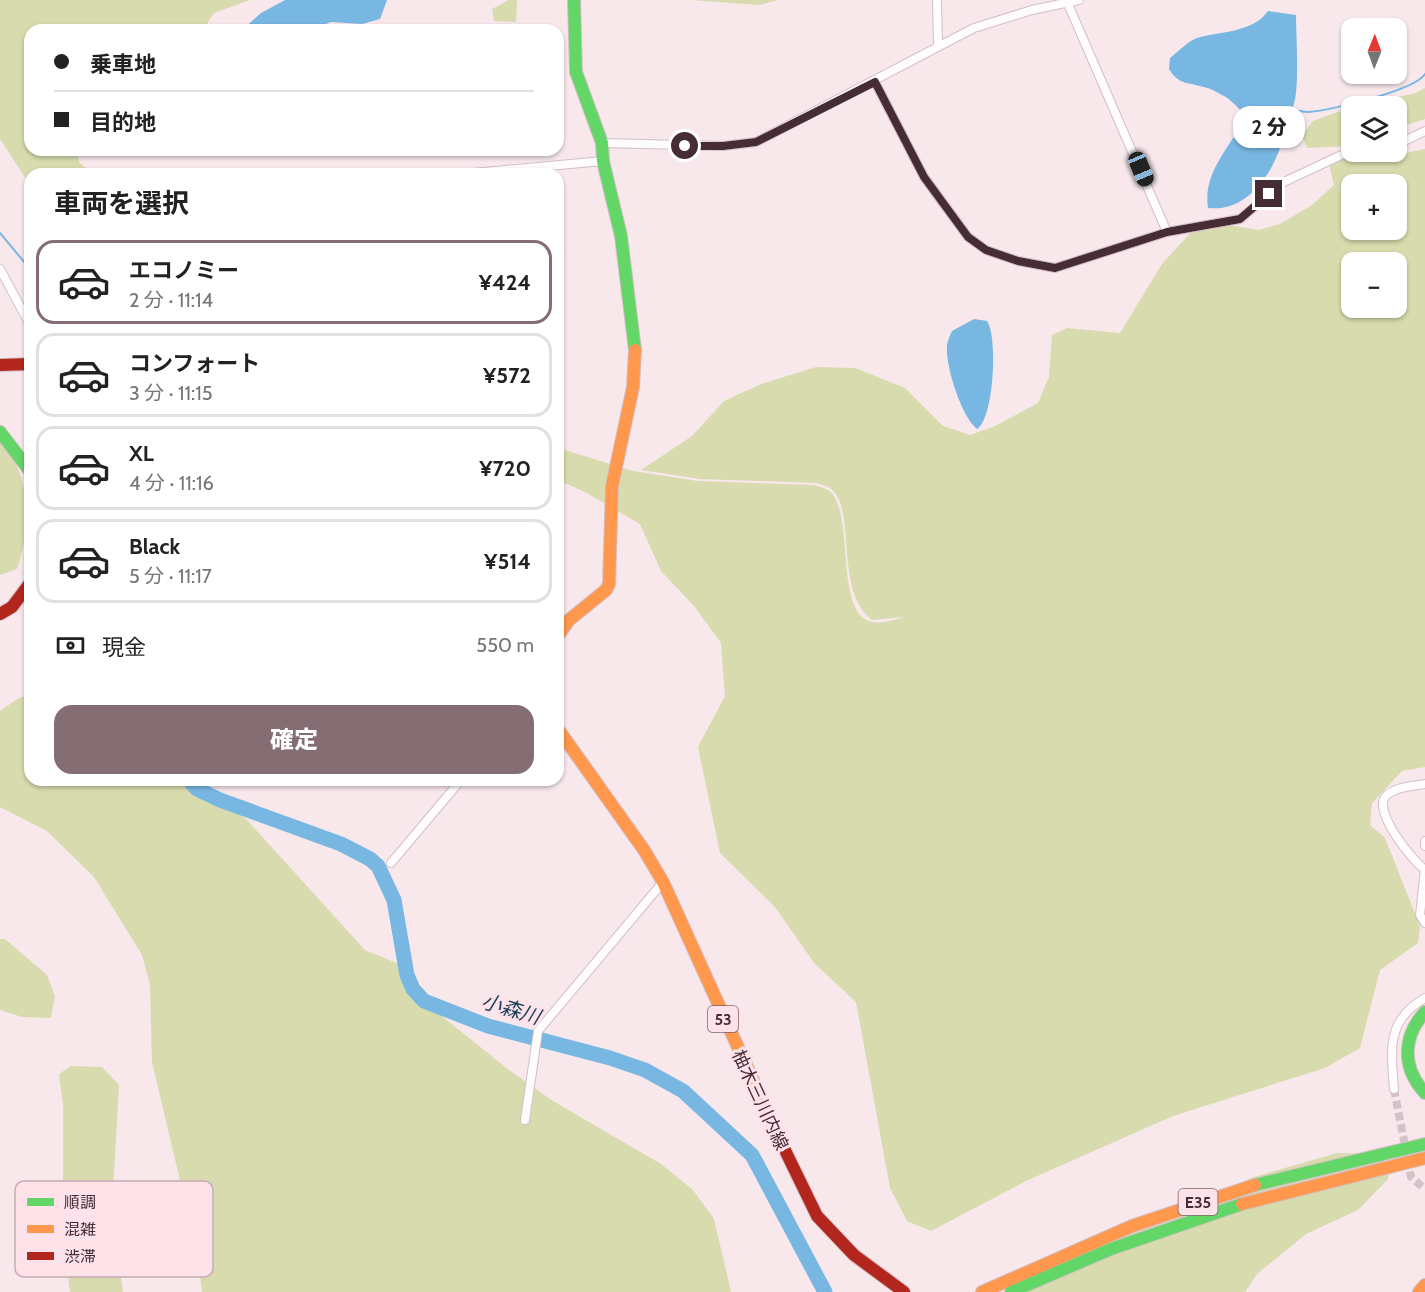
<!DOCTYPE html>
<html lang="ja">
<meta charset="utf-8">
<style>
:root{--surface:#fff;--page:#f6f6f6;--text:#222;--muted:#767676;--line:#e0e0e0;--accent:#846e74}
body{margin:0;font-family:Cabin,"Noto Sans JP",sans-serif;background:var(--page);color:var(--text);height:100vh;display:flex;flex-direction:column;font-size:22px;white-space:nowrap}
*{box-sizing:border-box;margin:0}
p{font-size:20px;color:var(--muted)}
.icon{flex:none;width:33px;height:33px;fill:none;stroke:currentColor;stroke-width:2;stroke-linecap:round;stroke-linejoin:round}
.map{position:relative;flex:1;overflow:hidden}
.sheet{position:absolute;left:24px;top:168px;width:540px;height:618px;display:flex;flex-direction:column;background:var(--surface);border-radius:18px;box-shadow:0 2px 4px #0004}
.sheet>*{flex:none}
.guide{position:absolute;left:24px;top:24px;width:540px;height:132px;border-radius:18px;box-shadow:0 2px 4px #0004;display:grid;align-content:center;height:132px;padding:0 30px;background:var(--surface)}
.needle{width:39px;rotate:1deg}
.controls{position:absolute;left:1341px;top:18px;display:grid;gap:12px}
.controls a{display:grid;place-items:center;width:66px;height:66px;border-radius:12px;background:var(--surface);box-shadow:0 2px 4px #0004;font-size:30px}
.end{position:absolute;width:27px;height:27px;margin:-14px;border:8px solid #462c34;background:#fff;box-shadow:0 0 0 3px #fff}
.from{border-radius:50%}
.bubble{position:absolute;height:42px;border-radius:18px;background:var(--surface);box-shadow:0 2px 4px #0004;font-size:20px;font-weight:800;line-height:42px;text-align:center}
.car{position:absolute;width:18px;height:36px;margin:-18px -9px;border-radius:8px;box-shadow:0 0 4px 2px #0007;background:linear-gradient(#222 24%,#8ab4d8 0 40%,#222 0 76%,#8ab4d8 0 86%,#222 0)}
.guide b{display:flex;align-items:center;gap:21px;height:57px;font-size:22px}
.guide b+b{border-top:2px solid var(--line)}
.guide i{width:15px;height:15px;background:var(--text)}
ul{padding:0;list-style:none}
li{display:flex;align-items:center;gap:18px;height:84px;margin:0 12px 9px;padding:0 18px;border:3px solid var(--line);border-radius:18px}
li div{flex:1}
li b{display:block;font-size:22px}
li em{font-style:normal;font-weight:800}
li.current{border-color:var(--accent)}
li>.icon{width:54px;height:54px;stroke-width:1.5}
h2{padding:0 30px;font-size:27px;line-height:72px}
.pay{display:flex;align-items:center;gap:15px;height:66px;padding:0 30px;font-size:22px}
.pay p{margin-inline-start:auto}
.button{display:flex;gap:12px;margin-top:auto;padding:12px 30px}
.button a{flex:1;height:69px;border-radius:18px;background:var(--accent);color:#fff;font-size:24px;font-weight:800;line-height:69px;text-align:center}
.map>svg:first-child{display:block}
.green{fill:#d7dbad;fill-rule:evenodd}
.water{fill:#78b7e2}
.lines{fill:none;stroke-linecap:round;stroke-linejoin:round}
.stream{stroke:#78b7e2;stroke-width:2}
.river{stroke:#78b7e2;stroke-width:15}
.street-tunnel{stroke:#d4c2c7;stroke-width:8;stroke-dasharray:8 4;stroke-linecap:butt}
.street-casing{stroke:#d3bfc4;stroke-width:10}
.fast-casing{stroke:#d3bfc4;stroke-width:14}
.slow-casing{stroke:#d3bfc4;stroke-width:14}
.jam-casing{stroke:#d3bfc4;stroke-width:14}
.street{stroke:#fefcfc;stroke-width:8}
.fast{stroke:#63d668;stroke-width:12}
.slow{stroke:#ff974d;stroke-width:12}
.jam{stroke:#b3261e;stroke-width:12}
.route{stroke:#462c34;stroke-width:8}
.labels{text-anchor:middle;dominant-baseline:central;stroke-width:6;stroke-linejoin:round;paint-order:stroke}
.shield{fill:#fee2e9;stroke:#7d636a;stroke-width:1.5}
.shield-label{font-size:16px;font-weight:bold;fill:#462c34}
.street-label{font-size:18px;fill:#462c34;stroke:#fee2e9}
.water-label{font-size:20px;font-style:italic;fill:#184058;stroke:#fee2e9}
.key{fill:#fee2e9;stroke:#c7abb3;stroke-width:1.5}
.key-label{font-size:16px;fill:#462c34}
</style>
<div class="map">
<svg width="1425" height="1292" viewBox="0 0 1425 1292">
<rect width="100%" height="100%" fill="#f8e8ec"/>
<path class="green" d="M0 0H250L214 13 203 30H30V150H77L79 162 92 174H30V185L0 139Z
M509 0H517L516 22 494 21 492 9Z
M691 0H778L759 5Z
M1425 88V119L1397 128 1396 106H1354L1416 93Z
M1351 107V146L1307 148 1302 135 1313 121Z
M1425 149V767L1402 771 1372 803 1370 825 1385 838 1420 926 1418 943 1380 970 1360 1048 1325 1068 1173 1116 1026 1181 931 1231 907 1221 890 1188 856 1002 814 963 775 907 720 853 698 747 725 696 721 643 694 606 661 571 640 524 585 492 558 480V448L633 471 698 481 815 485C819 487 825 488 828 490 856 508 833 614 872 622 882 624 893 620 904 617L872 620C833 591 858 507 830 488 827 486 821 485 817 483L700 479 641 470 692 436 724 401 761 384 816 367 855 368 905 388 943 426 970 435 993 427 1038 403 1049 377 1052 335 1067 328 1120 333 1162 264 1194 229 1223 224 1259 230 1280 224 1312 205 1334 185 1329 164C1349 152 1369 155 1391 155 1402 154 1414 151 1425 149ZM1352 184H1396V230H1352ZM1352 262H1396V308H1352Z
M0 431C28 479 34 516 17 569L0 575Z
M30 695V780H199L246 819 365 950 401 965 433 1009 509 1070 553 1101 661 1164 693 1190 714 1219 731 1292H202L197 1252 152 1062 150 985 142 955 94 877 47 831 0 807V711L19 698Z
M0 939H5L47 975 55 996 51 1018 22 1017 0 1010Z
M71 1066 102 1067 119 1085 112 1208 123 1292H70L63 1229V1105L59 1074Z
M1337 1153 1374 1154 1389 1163 1388 1179 1358 1210 1306 1234 1257 1274 1245 1292H1023L1080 1255 1254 1177Z"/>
<path class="water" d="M285 0H387L380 19 362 24 331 22 310 30H242L261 13Z
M1268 11 1296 15C1296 36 1300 89 1293 107 1287 121 1265 124 1252 118 1241 114 1235 102 1224 96 1219 94 1213 89 1207 88 1190 82 1179 86 1169 69L1170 58C1178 52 1188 41 1197 38 1220 31 1253 33 1268 11Z
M1233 138 1280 148C1269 179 1245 212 1208 208 1204 180 1219 160 1233 138Z
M974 319 987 321C998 336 994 419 977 429 961 416 945 365 947 345 948 340 950 335 952 331Z"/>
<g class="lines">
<path class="stream" d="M1290 109C1295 110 1302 112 1308 112 1329 111 1416 90 1425 74
M0 233 30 269"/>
<path class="river" d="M189 780 197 789 220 800 341 844 370 859 378 866 394 900 407 975 413 989 424 1001 488 1026 610 1058 645 1070 683 1091 752 1155 825 1292"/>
<path class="street-tunnel" d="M1394 1089 1411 1177 1425 1189"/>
<g class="street-casing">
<path id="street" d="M937 0 938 46
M1068 4 1167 232
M875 82 924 177 968 237 986 250 1018 261 1055 268 1167 232 1240 219 1284 182 1352 150
M602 143 723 146 756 142 974 28 1032 10 1079 0
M1396 145 1425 131
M462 174 603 161
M0 269 30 325
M1425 841V846
M391 863 461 780
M1424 869C1412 860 1374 813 1385 797 1393 787 1413 786 1425 784
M1425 869 1420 915 1425 923
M1394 1089C1391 1050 1386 1020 1425 998
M525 1120 538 1031 663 882"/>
</g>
<g class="fast-casing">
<path id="fast" d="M574 0 576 72 602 143 603 161 621 236 635 350
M0 432 30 471
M1425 1012C1402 1037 1402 1068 1425 1093
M1255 1185 1425 1144
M1011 1292 1111 1249 1242 1204"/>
</g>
<g class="slow-casing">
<path id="slow" d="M558 636 569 620 606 590 609 584 612 486 633 387 635 350
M558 729 644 850 663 882 781 1142
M1242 1204 1425 1158
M982 1292 1132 1226 1255 1185
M1419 1292 1425 1285"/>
</g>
<g class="jam-casing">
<path id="jam" d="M0 365 30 364
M0 614 12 607 30 583
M781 1142 817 1216 854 1255 904 1292"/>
</g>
<use href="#street" class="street"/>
<use href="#fast" class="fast"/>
<use href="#slow" class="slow"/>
<use href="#jam" class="jam"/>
</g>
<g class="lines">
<path class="route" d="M685 146H723L756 142 875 82 924 177 968 237 986 250 1018 261 1055 268 1167 232 1240 219 1269 194"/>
</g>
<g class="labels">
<g class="shield">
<rect x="708" y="1006" width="30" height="26" rx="4.5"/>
<rect x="1178.5" y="1189" width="39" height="26" rx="4.5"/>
</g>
<g class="shield-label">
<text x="723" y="1019">53</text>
<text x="1198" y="1202">E35</text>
</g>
<g class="street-label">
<text transform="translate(760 1100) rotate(65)">柚木三川内線</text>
</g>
<g class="water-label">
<text transform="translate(511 1009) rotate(17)">小森川</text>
</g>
</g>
<rect x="15" y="1181" width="198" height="96" rx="9" class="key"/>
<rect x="27" y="1198" width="27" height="8" fill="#63d668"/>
<rect x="27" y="1225" width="27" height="8" fill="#ff974d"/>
<rect x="27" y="1252" width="27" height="8" fill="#b3261e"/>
<g class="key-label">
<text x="64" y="1208">順調</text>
<text x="64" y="1235">混雑</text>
<text x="64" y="1262">渋滞</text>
</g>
</svg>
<div class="controls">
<a><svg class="needle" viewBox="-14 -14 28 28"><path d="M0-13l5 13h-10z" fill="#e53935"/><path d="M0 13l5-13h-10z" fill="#767676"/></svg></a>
<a><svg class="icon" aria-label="layers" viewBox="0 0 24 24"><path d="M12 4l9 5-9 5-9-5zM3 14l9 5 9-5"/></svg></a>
<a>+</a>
<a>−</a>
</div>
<i class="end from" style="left:685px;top:146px"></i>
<i class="end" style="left:1269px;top:194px"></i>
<div class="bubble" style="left:1233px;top:106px;width:72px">2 分</div>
<i class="car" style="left:1141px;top:169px;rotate:157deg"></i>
<div class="guide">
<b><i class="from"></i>乗車地</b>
<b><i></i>目的地</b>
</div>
<section class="sheet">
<h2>車両を選択</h2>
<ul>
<li class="current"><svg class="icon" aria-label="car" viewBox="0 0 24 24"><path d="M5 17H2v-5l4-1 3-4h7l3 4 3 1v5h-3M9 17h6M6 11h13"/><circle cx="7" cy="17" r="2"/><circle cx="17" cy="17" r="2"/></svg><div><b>エコノミー</b><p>2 分 · 11:14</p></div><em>¥424</em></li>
<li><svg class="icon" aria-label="car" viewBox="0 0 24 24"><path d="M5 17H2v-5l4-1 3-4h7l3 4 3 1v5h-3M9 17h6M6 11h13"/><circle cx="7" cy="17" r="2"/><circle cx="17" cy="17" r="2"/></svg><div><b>コンフォート</b><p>3 分 · 11:15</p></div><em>¥572</em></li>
<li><svg class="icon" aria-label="car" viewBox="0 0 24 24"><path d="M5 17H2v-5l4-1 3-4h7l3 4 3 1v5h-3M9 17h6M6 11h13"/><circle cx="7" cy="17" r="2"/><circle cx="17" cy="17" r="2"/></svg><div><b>XL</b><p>4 分 · 11:16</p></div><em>¥720</em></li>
<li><svg class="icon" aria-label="car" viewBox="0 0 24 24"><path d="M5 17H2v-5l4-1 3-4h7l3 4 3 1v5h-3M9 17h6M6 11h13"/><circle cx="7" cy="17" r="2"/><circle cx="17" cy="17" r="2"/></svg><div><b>Black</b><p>5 分 · 11:17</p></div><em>¥514</em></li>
</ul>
<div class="pay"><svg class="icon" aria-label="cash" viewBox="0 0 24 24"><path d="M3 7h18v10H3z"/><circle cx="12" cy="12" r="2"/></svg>現金<p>550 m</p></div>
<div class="button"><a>確定</a></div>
</section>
</div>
